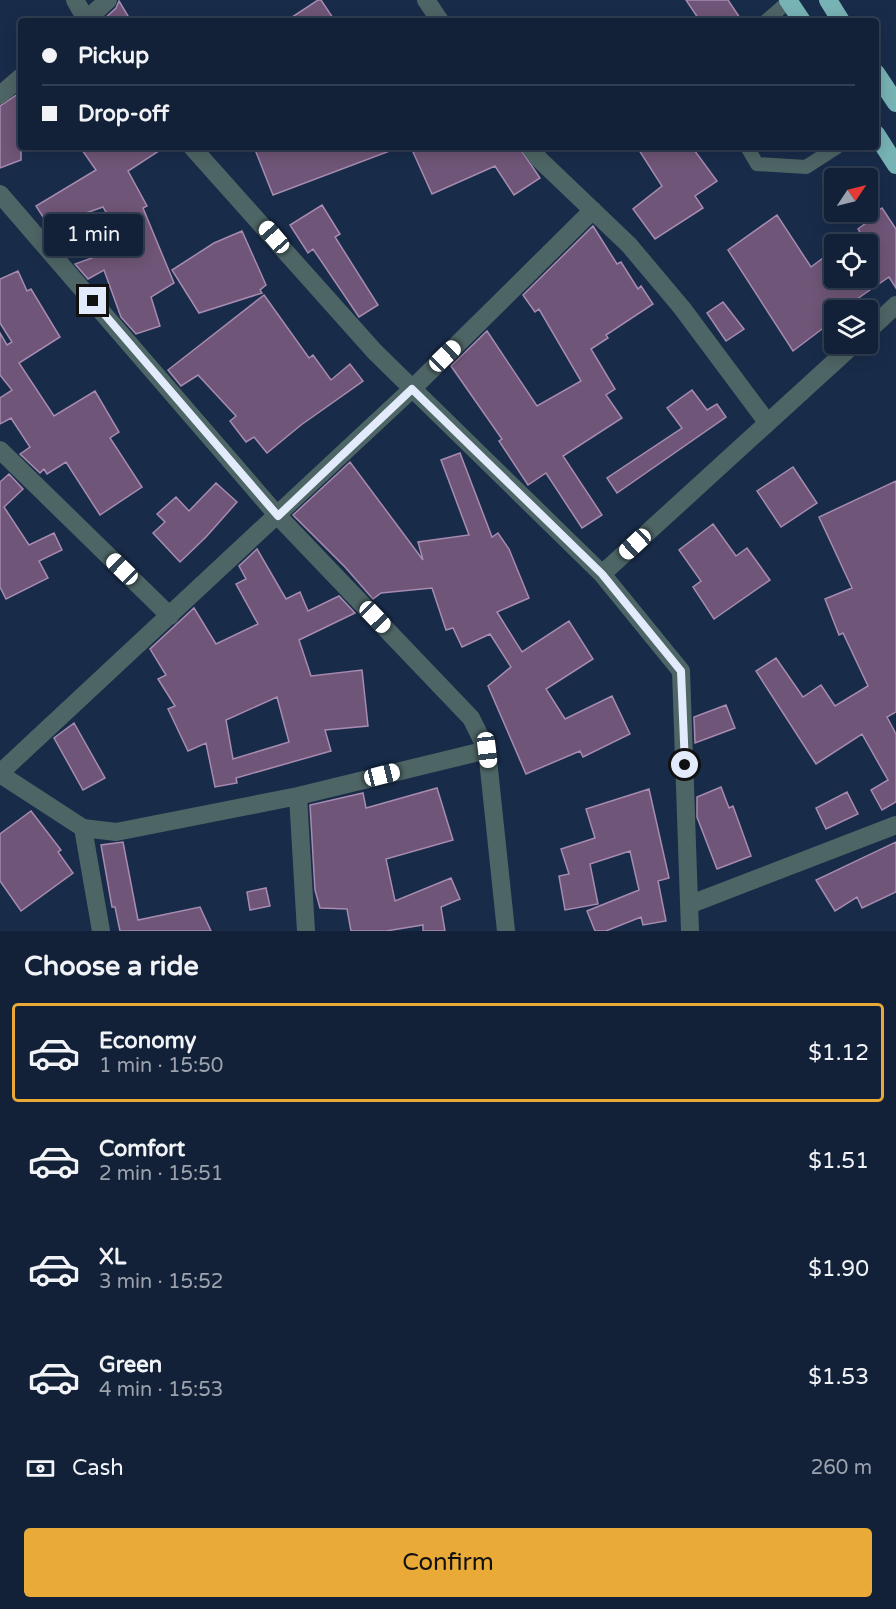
<!DOCTYPE html>
<meta charset="utf-8">
<style>
:root{--surface:#122138;--page:#1b2940;--text:#f1f3f6;--muted:#9ca3ae;--line:#313e53;--accent:#e9aa38}
body{margin:0;font-family:"Varela Round",sans-serif;background:var(--page);color:var(--text);height:100vh;display:flex;flex-direction:column;font-size:22px;white-space:nowrap}
*{box-sizing:border-box;margin:0}
p{font-size:20px;color:var(--muted)}
.icon{flex:none;width:33px;height:33px;fill:none;stroke:currentColor;stroke-width:2;stroke-linecap:round;stroke-linejoin:round}
.map{position:relative;height:931px;overflow:hidden}
.side{display:flex;flex-direction:column;background:var(--surface);flex:1}
.side>*{flex:none}
.hud{position:absolute;left:18px;top:18px;width:861px;height:132px;border-radius:6px;box-shadow:0 3px 15px #0003,0 0 0 2px var(--line);display:grid;align-content:center;height:132px;padding:0 24px;background:var(--surface)}
.needle{width:39px;rotate:55deg}
.fabs{position:absolute;left:824px;top:168px;display:grid;gap:12px}
.fabs a{display:grid;place-items:center;width:54px;height:54px;border-radius:6px;background:var(--surface);box-shadow:0 3px 15px #0003,0 0 0 2px var(--line);font-size:30px}
.end{position:absolute;width:27px;height:27px;margin:-14px;border:8px solid #e1ebfb;background:#111;box-shadow:0 0 0 3px #111}
.from{border-radius:50%}
.bubble{position:absolute;height:42px;border-radius:6px;background:var(--surface);box-shadow:0 3px 15px #0003,0 0 0 2px var(--line);font-size:20px;font-weight:600;line-height:42px;text-align:center}
.car{position:absolute;width:18px;height:36px;margin:-18px -9px;border-radius:8px;box-shadow:0 0 4px 2px #0007;background:linear-gradient(#fff 24%,#345 0 40%,#fff 0 76%,#345 0 86%,#fff 0)}
.hud b{display:flex;align-items:center;gap:21px;height:57px;font-size:22px}
.hud b+b{border-top:2px solid var(--line)}
.hud i{width:15px;height:15px;background:var(--text)}
ul{padding:0;list-style:none}
li{display:flex;align-items:center;gap:18px;height:99px;margin:0 12px 9px;padding:0 12px;border:3px solid transparent;border-radius:6px}
li div{flex:1}
li b{display:block;font-size:22px}
li em{font-style:normal;font-weight:600}
li.selected{border-color:var(--accent)}
li>.icon{width:54px;height:54px;stroke-width:1.5}
h2{padding:0 24px;font-size:27px;line-height:72px}
.pay{display:flex;align-items:center;gap:15px;height:66px;padding:0 24px;font-size:22px}
.pay p{margin-inline-start:auto}
.primary-button{display:flex;gap:12px;margin-top:auto;padding:12px 24px}
.primary-button a{flex:1;height:69px;border-radius:6px;background:var(--accent);color:#111;font-size:24px;font-weight:600;line-height:69px;text-align:center}
.map>svg:first-child{display:block}
.building{fill:#6f5577;stroke:#a78bb0;stroke-width:1.5;fill-rule:evenodd}
.lines{fill:none;stroke-linecap:round;stroke-linejoin:round}
.lane{stroke:#4e6565;stroke-width:14}
.street{stroke:#4e6565;stroke-width:18}
.highway{stroke:#77b2b4;stroke-width:18}
.route{stroke:#e1ebfb;stroke-width:8}
</style>
<div class="map">
<svg width="896" height="931" viewBox="0 0 896 931">
<rect width="100%" height="100%" fill="#182c4a"/>
<path class="building" d="M318 0H321L335 21H286Z
M686 0H728L742 21H700Z
M119 1 131 21H102L116 8Z
M21 92V160L0 168V106Z
M80 147H165L128 171 147 206 143 208 174 283 151 297 160 326 136 334 121 317 104 270 88 279 75 264 125 246 103 207 49 226 36 206 96 170Z
M254 147H395V149L273 195Z
M425 147H519L540 178 514 195 495 166 432 194 413 152Z
M637 147H692L717 181 695 196 703 208 655 239 633 209 662 186Z
M322 205 340 234 335 237 378 305 359 317 313 249 308 253 290 225Z
M882 208 896 229V288L889 277 841 310H834V315L823 323 826 326 793 351 728 250 777 215 811 267 827 255 834 265V278H844L848 283 855 278H867V269L878 262 858 229 866 223 864 220Z
M593 226 617 264 621 262 638 289 641 286 653 304 606 335 608 338 591 349 615 389 606 395 622 418 563 456 602 515 582 528 546 473 528 485 499 441 502 439 451 366 487 331 537 406 581 381 539 309 535 312 523 295Z
M242 231 266 285 260 290 262 293 199 313 172 270 214 243Z
M18 271 27 291 31 289 60 337 19 363 54 416 95 391 119 432 110 438 142 487 100 515 66 462 47 474 44 469 40 473 20 454 30 447 11 418 0 424V398L12 390 0 375V333L7 345 12 342 0 323V279Z
M264 295 309 358 313 355 331 380 350 364 363 381 301 425 267 453 254 437 246 442 230 421 236 416 198 375 181 386 168 370Z
M723 302 744 329 726 341 707 313Z
M692 390 707 410 717 404 726 417 617 493 607 478 682 428 667 408Z
M460 453 492 537 498 533 509 549 529 598 497 612 522 652 569 621 593 659 546 689 565 719 612 696 630 734 583 757 580 751 526 774 488 686 511 667 490 634 462 647 453 628 446 630 432 588 381 593 373 599 345 567 293 515 350 462 423 560 418 542 469 535 441 460Z
M793 467 817 503 781 527 757 491Z
M9 474 23 489 4 507 29 545 54 533 62 550 39 561 48 578 6 599 0 587V482Z
M896 481V712L887 717 896 734V802L882 810 871 790 888 780 862 734 816 764 756 671 776 658 803 697 821 685 835 706 868 686 843 633 839 635 825 599 852 588 819 517Z
M216 483 237 502 206 537 180 562 153 533 165 522 157 514 176 497 189 511Z
M713 524 736 556 747 548 770 580 714 619 693 587 701 581 679 550Z
M257 549 286 599 300 592 308 611 339 596 355 613 299 640 311 676 362 670 368 726 325 730 331 751 236 778 237 783 215 787 206 743 188 751 168 709 175 706 158 679 166 675 150 649 194 608 216 644 258 624 236 584 246 579 239 566ZM277 697 289 742 233 759 226 720Z
M726 705 735 728 695 743 694 717Z
M74 723 105 778 83 790 54 738Z
M721 787 729 808 733 806 751 856 717 869 697 817V797Z
M437 788 453 840 386 859 395 901 451 878 460 899 441 907 445 931H423V925L386 931H351L347 909 320 908 315 890 310 805 363 793 366 808Z
M649 789 669 878 658 881 666 921 643 925 641 917 606 931H595L587 911 639 890 630 851 590 864 598 904 565 910 559 876 569 874 561 849 595 838 586 809Z
M847 792 858 814 826 829 816 808Z
M31 811 61 850 58 852 73 873 21 911 0 881V834Z
M123 842 138 920 200 907 211 931H120L115 907H112L101 845Z
M896 842V892L862 908 857 897 835 911 816 880Z
M266 888 270 906 250 910 247 892Z"/>
<g class="lines">
<path class="lane" d="M766 21 789 1
M747 147 757 164 806 167 837 147"/>
<path class="street" d="M75 0 87 21
M426 0 440 21
M85 21 108 0
M0 95 21 77
M192 147 375 352 602 574 681 671 690 931
M530 147 539 159 629 245 682 308 767 422
M0 194 278 516 471 718 487 750 506 931
M867 332 896 305
M0 450 170 616
M602 574 854 344
M0 773 412 389 593 210
M0 774 83 828 116 832 298 796 487 750
M298 796 306 931
M83 828 101 931
M691 904 896 825"/>
<path class="highway" d="M788 0 802 21
M828 0 841 21
M876 73 896 103
M876 134 896 165"/>
</g>
<g class="lines">
<path class="route" d="M93 301 278 516 412 389 602 574 681 671 685 765"/>
</g>
</svg>
<div class="fabs">
<a><svg class="needle" viewBox="-14 -14 28 28"><path d="M0-13l5 13h-10z" fill="#e53935"/><path d="M0 13l5-13h-10z" fill="#9ca3ae"/></svg></a>
<a><svg class="icon" aria-label="locate" viewBox="0 0 24 24"><circle cx="12" cy="12" r="6"/><path d="M12 2v4M12 18v4M2 12h4M18 12h4"/></svg></a>
<a><svg class="icon" aria-label="layers" viewBox="0 0 24 24"><path d="M12 4l9 5-9 5-9-5zM3 14l9 5 9-5"/></svg></a>
</div>
<i class="end from" style="left:685px;top:765px"></i>
<i class="end" style="left:93px;top:301px"></i>
<div class="bubble" style="left:44px;top:214px;width:99px">1 min</div>
<i class="car" style="left:274px;top:237px;rotate:319deg"></i>
<i class="car" style="left:445px;top:356px;rotate:46deg"></i>
<i class="car" style="left:635px;top:544px;rotate:227deg"></i>
<i class="car" style="left:122px;top:569px;rotate:314deg"></i>
<i class="car" style="left:375px;top:617px;rotate:136deg"></i>
<i class="car" style="left:487px;top:750px;rotate:173deg"></i>
<i class="car" style="left:382px;top:775px;rotate:76deg"></i>
<div class="hud">
<b><i class="from"></i>Pickup</b>
<b><i></i>Drop-off</b>
</div>
</div>
<section class="side">
<h2>Choose a ride</h2>
<ul>
<li class="selected"><svg class="icon" aria-label="car" viewBox="0 0 24 24"><path d="M5 17H2v-5l4-1 3-4h7l3 4 3 1v5h-3M9 17h6M6 11h13"/><circle cx="7" cy="17" r="2"/><circle cx="17" cy="17" r="2"/></svg><div><b>Economy</b><p>1 min · 15:50</p></div><em>$1.12</em></li>
<li><svg class="icon" aria-label="car" viewBox="0 0 24 24"><path d="M5 17H2v-5l4-1 3-4h7l3 4 3 1v5h-3M9 17h6M6 11h13"/><circle cx="7" cy="17" r="2"/><circle cx="17" cy="17" r="2"/></svg><div><b>Comfort</b><p>2 min · 15:51</p></div><em>$1.51</em></li>
<li><svg class="icon" aria-label="car" viewBox="0 0 24 24"><path d="M5 17H2v-5l4-1 3-4h7l3 4 3 1v5h-3M9 17h6M6 11h13"/><circle cx="7" cy="17" r="2"/><circle cx="17" cy="17" r="2"/></svg><div><b>XL</b><p>3 min · 15:52</p></div><em>$1.90</em></li>
<li><svg class="icon" aria-label="car" viewBox="0 0 24 24"><path d="M5 17H2v-5l4-1 3-4h7l3 4 3 1v5h-3M9 17h6M6 11h13"/><circle cx="7" cy="17" r="2"/><circle cx="17" cy="17" r="2"/></svg><div><b>Green</b><p>4 min · 15:53</p></div><em>$1.53</em></li>
</ul>
<div class="pay"><svg class="icon" aria-label="cash" viewBox="0 0 24 24"><path d="M3 7h18v10H3z"/><circle cx="12" cy="12" r="2"/></svg>Cash<p>260 m</p></div>
<div class="primary-button"><a>Confirm</a></div>
</section>
